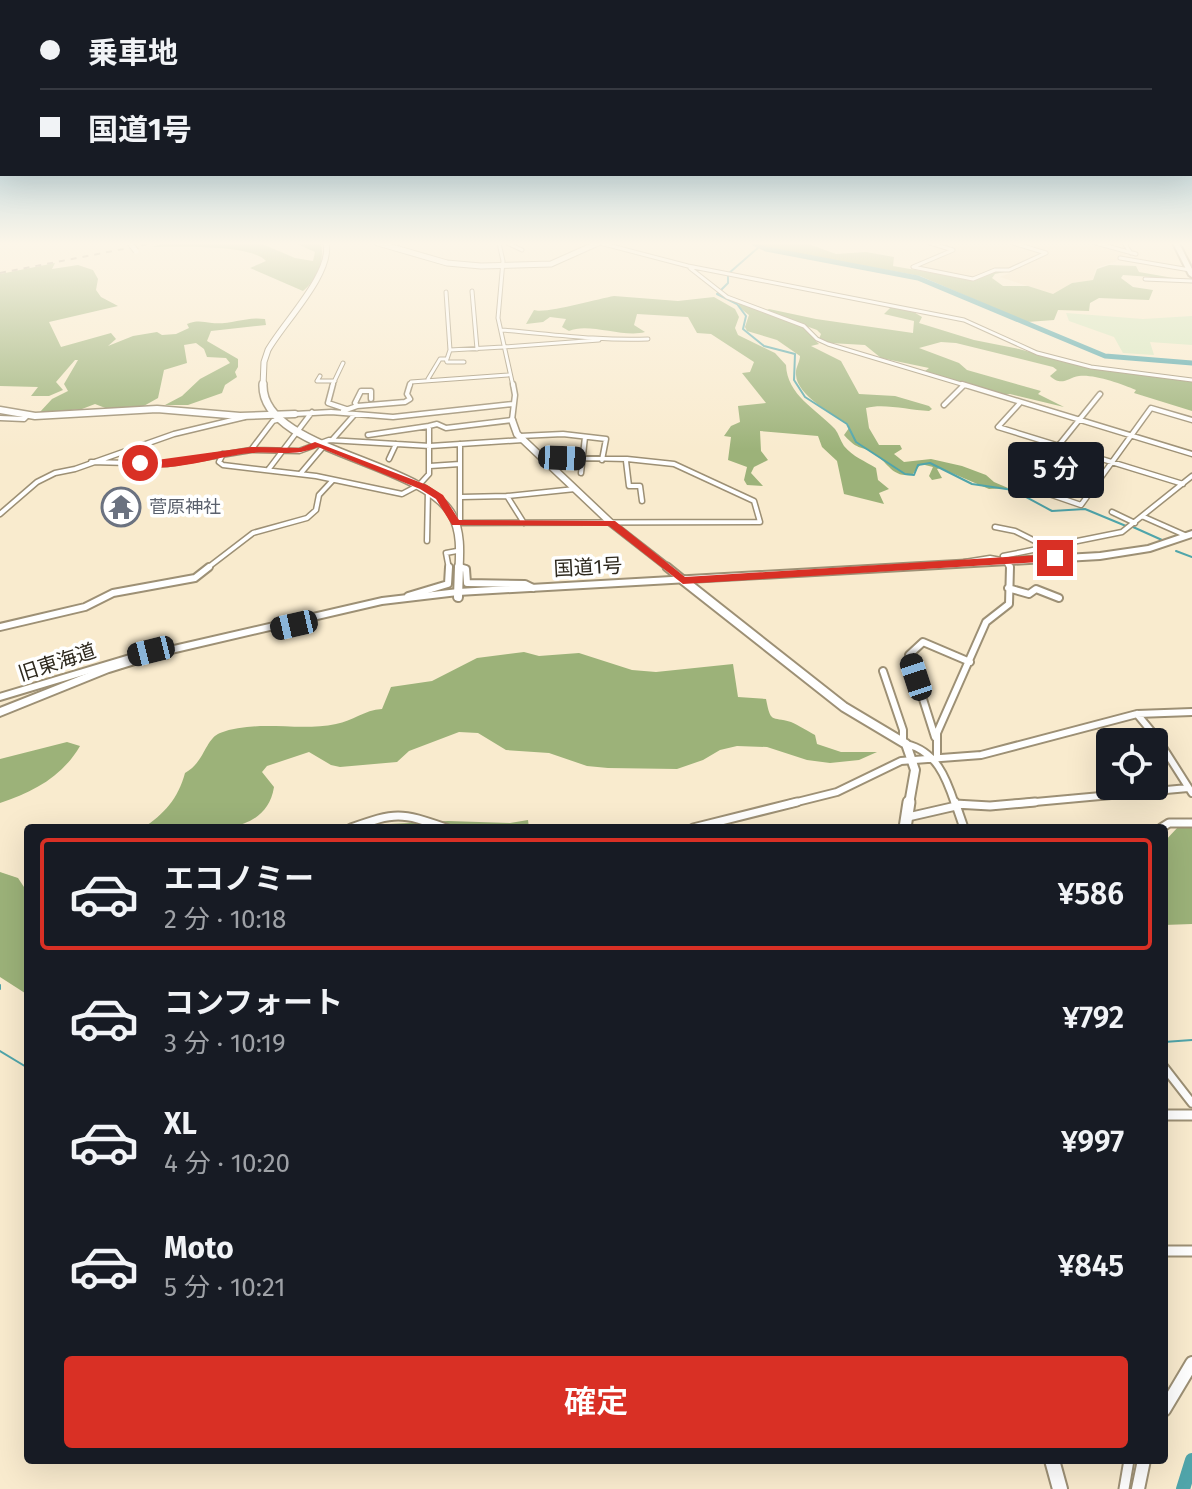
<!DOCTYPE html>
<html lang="ja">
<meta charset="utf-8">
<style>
:root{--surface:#171b24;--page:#242831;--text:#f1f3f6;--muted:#9ea1a6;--line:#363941;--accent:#d93025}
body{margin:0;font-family:"Fira Sans","Noto Sans JP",sans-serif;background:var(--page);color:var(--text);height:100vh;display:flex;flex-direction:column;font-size:30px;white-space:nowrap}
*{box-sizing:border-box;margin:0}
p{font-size:26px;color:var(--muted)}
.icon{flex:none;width:44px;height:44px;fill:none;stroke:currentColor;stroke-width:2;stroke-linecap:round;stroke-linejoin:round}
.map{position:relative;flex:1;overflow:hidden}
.details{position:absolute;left:24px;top:824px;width:1144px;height:640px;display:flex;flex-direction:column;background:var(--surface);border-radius:8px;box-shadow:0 8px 32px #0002}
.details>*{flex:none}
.guide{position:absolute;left:0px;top:0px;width:1192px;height:176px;box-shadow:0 8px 32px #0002;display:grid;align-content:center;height:176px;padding:0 40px;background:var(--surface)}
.controls{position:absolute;left:1096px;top:728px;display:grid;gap:16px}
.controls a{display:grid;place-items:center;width:72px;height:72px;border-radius:8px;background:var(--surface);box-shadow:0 8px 32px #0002;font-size:40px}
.end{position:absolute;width:36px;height:36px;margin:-18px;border:10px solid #d93025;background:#fff;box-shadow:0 0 0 4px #fff}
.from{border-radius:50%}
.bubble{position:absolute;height:56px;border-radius:8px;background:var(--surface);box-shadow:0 8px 32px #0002;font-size:26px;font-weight:600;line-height:56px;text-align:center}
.car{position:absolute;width:24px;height:48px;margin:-24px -12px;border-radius:10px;box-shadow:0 0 6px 2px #0007;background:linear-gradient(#222 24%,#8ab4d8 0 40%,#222 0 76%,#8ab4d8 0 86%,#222 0)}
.guide b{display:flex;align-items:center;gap:28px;height:76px;font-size:30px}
.guide b+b{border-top:2px solid var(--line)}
.guide i{width:20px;height:20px;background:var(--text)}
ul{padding:14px 0 0;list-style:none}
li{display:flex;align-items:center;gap:24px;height:112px;margin:0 16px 12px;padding:0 24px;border:4px solid transparent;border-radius:8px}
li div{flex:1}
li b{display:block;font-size:30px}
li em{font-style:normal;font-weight:600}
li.active{border-color:var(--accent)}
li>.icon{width:72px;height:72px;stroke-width:1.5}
.primary-button{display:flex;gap:16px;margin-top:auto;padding:16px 40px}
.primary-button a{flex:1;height:92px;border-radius:8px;background:var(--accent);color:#fff;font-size:32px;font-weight:600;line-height:92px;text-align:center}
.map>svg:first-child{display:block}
.built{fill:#f2dfbc}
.green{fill:#d5e6be}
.forest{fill:#9cb279}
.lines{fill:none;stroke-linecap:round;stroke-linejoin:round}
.stream{stroke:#50a5aa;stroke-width:2}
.river-far1{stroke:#50a5aa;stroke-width:5}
.river{stroke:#50a5aa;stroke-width:14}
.street-far4-casing{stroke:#9d9075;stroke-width:5}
.street-far3-casing{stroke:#9d9075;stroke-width:7}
.street-far2-casing{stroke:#9d9075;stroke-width:10}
.street-far1-casing{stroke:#9d9075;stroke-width:11}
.street-casing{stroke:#9d9075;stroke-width:13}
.secondary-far3-casing{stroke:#9d9075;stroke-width:7}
.secondary-far2-casing{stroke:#9d9075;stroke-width:9}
.secondary-far1-casing{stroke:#9d9075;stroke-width:11}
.secondary-casing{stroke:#9d9075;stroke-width:16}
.primary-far4-casing{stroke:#9d9075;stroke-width:7}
.primary-far3-casing{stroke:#9d9075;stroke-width:10}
.primary-far2-casing{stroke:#9d9075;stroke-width:12}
.primary-far1-casing{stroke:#9d9075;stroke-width:15}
.primary-casing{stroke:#9d9075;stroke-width:18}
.highway-casing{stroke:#9d9075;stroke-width:4}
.street-far4{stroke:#fff;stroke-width:3}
.street-far3{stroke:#fff;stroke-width:4}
.street-far2{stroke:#fff;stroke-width:6}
.street-far1{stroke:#fff;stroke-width:7}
.street{stroke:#fff;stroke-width:9}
.secondary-far3{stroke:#fff;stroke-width:5}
.secondary-far2{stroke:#fff;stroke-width:6}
.secondary-far1{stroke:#fff;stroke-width:7}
.secondary{stroke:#fff;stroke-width:12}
.primary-far4{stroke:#fff;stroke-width:5}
.primary-far3{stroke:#fff;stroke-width:7}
.primary-far2{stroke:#fff;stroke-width:8}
.primary-far1{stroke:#fff;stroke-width:11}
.primary{stroke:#fff;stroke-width:14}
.highway{fill:#fff;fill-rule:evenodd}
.rail{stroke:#9e947f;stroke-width:2;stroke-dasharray:6 6;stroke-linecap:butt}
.secondary-bridge-casing{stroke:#9d9075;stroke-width:7;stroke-linecap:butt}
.secondary-bridge{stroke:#fff;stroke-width:5}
.route{fill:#d93025}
.labels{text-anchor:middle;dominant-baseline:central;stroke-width:7;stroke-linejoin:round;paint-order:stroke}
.far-worship-label{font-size:18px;fill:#5b616d;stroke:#fff;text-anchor:start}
.street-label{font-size:20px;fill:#2e291e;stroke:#fff}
</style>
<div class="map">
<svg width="1192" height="1489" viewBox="0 0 1192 1489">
<rect width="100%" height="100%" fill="#f9ebce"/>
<path class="built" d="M956 243H1011L1030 249 1041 243H1095L1129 253 1120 257 1123 259 1096 268 1093 280 1072 283 1054 295 1000 277 1012 272 1008 269 974 278 917 266 953 251 946 247Z"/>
<path class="green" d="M1066 313 1143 319 1192 316V345L1150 342 1154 355 1123 353 1114 337 1069 321Z"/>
<path class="forest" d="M167 243H260L295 258 313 261 315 252 295 243H321C325 260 317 280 303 291L250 268 266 261C251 244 178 247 151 247Z
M757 243H806L836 254 866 252 894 257 893 266 973 280 996 270 1009 271 995 274 992 278 1003 286H1028L1053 294 1072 283 1093 280 1097 269 1109 265 1136 266 1139 272 1179 279 1123 275 1121 278 1133 287 1153 290 1149 300 1099 298 1090 303 1089 311 1058 310 1054 320 1027 322 920 276 767 248Z
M55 263 52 269 78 265 93 270 98 279 96 290 101 297 118 306 49 322 61 347 111 333 116 339 108 346 133 336 157 332 162 335 176 334 189 328 187 324C198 320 202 322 212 323 230 325 247 316 265 319L266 325 211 331 207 341 238 359V367L235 372 237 377 225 385 222 393 188 405H165L182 396 200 379 230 363 226 358 207 357 204 349 196 343 184 345 187 363 164 370 158 398 142 407 108 409 95 404 82 409 39 413 52 399 68 391 64 384 78 360H75L56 382 63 390 49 396H31L38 387 0 386V274Z
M614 296 678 301 714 297 735 309 739 317 735 328 738 335 775 353 786 365C787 395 816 409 835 429 839 434 840 440 844 446 853 457 865 461 876 468L878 480 889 489 879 493 884 504 844 494 837 461 822 447 818 436 760 431 761 451 768 460 754 467 751 473 763 486 747 485 744 480 747 467 728 460 731 437 724 436 731 426 740 422 738 406 766 403 742 373 750 372 754 362 711 334 697 333 688 317 637 314 634 325 645 332C623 338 588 322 569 331L562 327 566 319 550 317 543 322 526 324 534 310C546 314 597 299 614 296Z
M738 303 802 327 819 344 811 346 841 361 859 394 895 396 929 406 932 409 929 411C908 410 884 403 866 408L869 428 879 445H900L902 449 894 454 904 462 931 459 962 466 986 475 994 482 1008 488 989 489 940 468 937 469 942 478 932 480 929 476 933 467 921 464 912 475C892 477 890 465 875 454 862 445 859 452 844 435L849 428 848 424C832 414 797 395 796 375 795 368 800 362 800 356L777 340 747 331 745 327 749 315 740 308Z
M891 307 912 311 922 317 919 323 974 340 1019 349 1093 369 1192 382V411L1134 393 1136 390C1122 384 1094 374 1079 376 1067 378 1062 387 1050 376L1057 370 1053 367 956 343 941 342 919 348 959 363 967 370 1041 391 1038 394 1064 407 1010 394 998 395 925 371 929 368 881 358 865 345 830 343 819 339 821 334 817 330 765 311 769 309 816 319 913 333 914 321 884 314Z
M524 652 539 656 579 653 632 670 656 672 733 664 738 697 766 699C771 724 771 716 791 722 798 725 808 731 815 735L817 744 841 752H877L859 760 830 763 807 760 767 747 737 746 720 750 703 760 677 769 608 768 587 766 549 753 506 750 478 733 459 732 409 751 397 762 340 767 331 765 309 752 267 766 262 772 274 787C265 844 186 828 143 828 164 814 178 799 185 773 205 762 205 739 220 733 257 719 298 732 336 724 353 721 364 710 382 709L391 687 432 681 477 658Z
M67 742 80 746C62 777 33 792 0 803V759Z
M528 820 529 828H374L390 824 448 821 510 823Z
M1178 827 1192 828V924L1164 925V842Z
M0 872 18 878 28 893V995L0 977Z"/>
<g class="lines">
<path class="stream" d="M760 246 728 274V283L717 294 737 304 746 316 743 329 764 346 795 354 794 380 805 397 847 424 856 442 905 474 914 475 918 465 930 463 972 484 1013 490 1052 511 1085 509 1126 526
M1133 527 1162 540
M1176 551 1192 557
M0 985V989
M1164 1042 1192 1040
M0 1051 28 1068"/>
<path class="river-far1" d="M753 243 766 249 918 278 1105 356 1192 363"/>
<path class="river" d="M1183 1489 1192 1460"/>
<g class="street-far4-casing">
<path id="street-far4" d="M499 243 503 261 498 318 513 386
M507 243 522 250
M600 243 688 266 964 320 1037 353 1091 367 1192 380
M930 243 953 250 913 267 973 279 995 270H1009L1046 253 1013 243
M1096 243 1136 254
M1124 243 1131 253
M1120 258 1190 270
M690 268 727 297 804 326 817 339 828 344 968 386
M1145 279 1192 281
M472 291 477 349
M501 330C550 334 599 341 648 339
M503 347 599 340
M450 350 503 347
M446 359 447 362H464
M320 376 317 381H335
M428 379 440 359H447L450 350 446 292
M332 386 343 363
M410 386 411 382 508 375"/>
</g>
<g class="street-far3-casing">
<path id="street-far3" d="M333 384 328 403 346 409
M962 384 1192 454
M1100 394 1026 486 1081 505 1151 408 1192 420
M1019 404 998 427 1183 484
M944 405 963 386
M357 406 355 403 361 391H371V399
M343 411 357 406 405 402 410 399 407 394 410 384
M295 414 331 412 393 417 513 404
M0 418 24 419 27 416
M512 420 515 395 513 384
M368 435 429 426
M520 436 563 434 606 439 602 460
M332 440 355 414
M460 444V523
M251 450 273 421 280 419
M223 454 219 462 223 465 316 476 402 494 419 485 429 474V426L437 424 446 428 513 420
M389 459 396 444
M626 461 629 486H640L642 501
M91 462 167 464 251 450 299 451 329 440 430 446 523 440
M430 466 460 464
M268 470 312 412
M301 473 323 447
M581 473 585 437
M507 496 575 489
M461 497 507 496 524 523
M1112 512 1135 523
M0 514 37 482 55 473 75 469 174 434 245 417
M1144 517 1187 536
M456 523 760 522 754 501 674 464 627 459 541 457
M995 527 1015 531 1047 547
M427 541 428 490
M965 562 990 558 1001 560
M457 567 466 569
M206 569 253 533 307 518 316 510 319 495 332 481
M449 569 446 553 457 551
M1010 569 1003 556 1122 532 1192 476"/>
</g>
<g class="street-far2-casing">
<path id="street-far2" d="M459 567 466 569 467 583 525 584 533 588
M1008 588 1029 594 1036 589 1059 598
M408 596 448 584 449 567
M0 627 85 607 113 593 195 578 209 567
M883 671 903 730V742
M0 697 160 649 164 648 166 655
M1137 714 1157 738 1192 793
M935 737 909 655 923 642 970 662
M906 744C936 751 946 777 955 804
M937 758V733L986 622 1009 604 1010 567
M789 804 837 792 901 761 981 755 1137 714 1192 712
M1013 804 1188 788"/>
</g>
<g class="street-far1-casing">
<path id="street-far1" d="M955 802 964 828
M955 804 990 806 1035 802
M908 817 956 806
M351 828C396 812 400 812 446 828
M693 828 797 802
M1161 828 1169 823H1192
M1164 1067 1192 1103"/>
</g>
<g class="street-casing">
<path id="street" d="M1164 1115H1192
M1164 1251H1192
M1124 1489 1129 1460"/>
</g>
<g class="secondary-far3-casing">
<path id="secondary-far3" d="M378 243 447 263 481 266 551 264 598 243"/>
</g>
<g class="secondary-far2-casing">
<path id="secondary-far2" d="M0 410 35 416 157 409 240 416 295 414
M512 420 517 434 611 523 670 569"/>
</g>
<g class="secondary-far1-casing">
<path id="secondary-far1" d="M667 567 683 580"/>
</g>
<g class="secondary-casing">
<path id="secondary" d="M1164 1410 1192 1363
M1138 1489 1144 1460"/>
</g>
<g class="primary-far4-casing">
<path id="primary-far4" d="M263 386 264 362 268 350C283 323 333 273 326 243"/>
</g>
<g class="primary-far3-casing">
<path id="primary-far3" d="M263 384C260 451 423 461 452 515 461 531 460 552 459 569"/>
</g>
<g class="primary-far2-casing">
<path id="primary-far2" d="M683 580 844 707 906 744 915 770 909 804
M458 597 459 567"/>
</g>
<g class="primary-far1-casing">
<path id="primary-far1" d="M905 828 909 802"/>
</g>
<g class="primary-casing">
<path id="primary" d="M1052 1460 1060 1489"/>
</g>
<g class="highway-casing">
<path id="highway" d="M1173 243H1179L1192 269V277L1189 275Z
M1192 531V537L1150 551 1100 559 458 595 382 604 167 654 109 672 0 716V708L101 668 165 648 382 598 458 589 1100 553 1148 546Z"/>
</g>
<use href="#street-far4" class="street-far4"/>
<use href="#street-far3" class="street-far3"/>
<use href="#street-far2" class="street-far2"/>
<use href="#street-far1" class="street-far1"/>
<use href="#street" class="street"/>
<use href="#secondary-far3" class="secondary-far3"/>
<use href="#secondary-far2" class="secondary-far2"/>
<use href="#secondary-far1" class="secondary-far1"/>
<use href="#secondary" class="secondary"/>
<use href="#primary-far4" class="primary-far4"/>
<use href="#primary-far3" class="primary-far3"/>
<use href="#primary-far2" class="primary-far2"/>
<use href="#primary-far1" class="primary-far1"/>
<use href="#primary" class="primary"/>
<use href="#highway" class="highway"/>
<path class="rail" d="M0 273 154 243"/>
<g class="secondary-bridge-casing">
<path id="secondary-bridge" d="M130 243 136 251"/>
</g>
<use href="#secondary-bridge" class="secondary-bridge"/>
</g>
<linearGradient id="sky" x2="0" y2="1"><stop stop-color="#6baecf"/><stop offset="0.54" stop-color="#fcf6e9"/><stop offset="1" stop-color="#fcf6e9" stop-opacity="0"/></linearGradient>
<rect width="1192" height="451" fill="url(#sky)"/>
<path class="route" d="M315 442 427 485 443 495 459 520 615 521 685 577 1055 554 1060 558 1055 561 683 584 609 526 452 525 436 499 420 489 318 447C295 457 274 451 251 453 221 455 160 477 135 463L251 447 300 448Z"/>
<defs>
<g id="temple-ring" transform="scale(2)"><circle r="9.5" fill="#fff" stroke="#6b7280" stroke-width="1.5"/><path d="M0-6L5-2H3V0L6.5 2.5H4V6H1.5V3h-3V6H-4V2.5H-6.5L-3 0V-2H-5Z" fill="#6b7280"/></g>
</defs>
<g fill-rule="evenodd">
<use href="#temple-ring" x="121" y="507"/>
</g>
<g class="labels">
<g class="far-worship-label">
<text x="149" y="507">菅原神社</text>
</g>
<g class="street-label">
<text transform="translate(588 567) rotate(-3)">国道1号</text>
<text transform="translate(57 662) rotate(-18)">旧東海道</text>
</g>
</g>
</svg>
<div class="controls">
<a><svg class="icon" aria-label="locate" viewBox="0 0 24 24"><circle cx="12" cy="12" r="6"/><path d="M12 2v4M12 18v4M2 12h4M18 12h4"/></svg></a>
</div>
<i class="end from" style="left:140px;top:463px"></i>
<i class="end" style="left:1055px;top:558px"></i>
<div class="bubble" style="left:1008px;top:442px;width:96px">5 分</div>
<i class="car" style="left:562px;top:458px;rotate:92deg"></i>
<i class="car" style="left:294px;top:625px;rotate:257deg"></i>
<i class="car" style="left:151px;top:651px;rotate:256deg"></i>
<i class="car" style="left:916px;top:677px;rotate:342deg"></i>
<div class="guide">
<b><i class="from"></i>乗車地</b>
<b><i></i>国道1号</b>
</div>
<section class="details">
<ul>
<li class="active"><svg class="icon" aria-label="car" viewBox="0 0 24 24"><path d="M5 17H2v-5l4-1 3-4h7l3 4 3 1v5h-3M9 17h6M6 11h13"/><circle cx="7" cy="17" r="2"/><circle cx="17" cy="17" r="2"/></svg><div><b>エコノミー</b><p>2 分 · 10:18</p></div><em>¥586</em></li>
<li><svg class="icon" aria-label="car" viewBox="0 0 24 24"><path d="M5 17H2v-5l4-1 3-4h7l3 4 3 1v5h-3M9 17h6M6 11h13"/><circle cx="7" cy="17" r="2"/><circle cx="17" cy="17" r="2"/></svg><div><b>コンフォート</b><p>3 分 · 10:19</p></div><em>¥792</em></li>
<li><svg class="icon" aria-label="car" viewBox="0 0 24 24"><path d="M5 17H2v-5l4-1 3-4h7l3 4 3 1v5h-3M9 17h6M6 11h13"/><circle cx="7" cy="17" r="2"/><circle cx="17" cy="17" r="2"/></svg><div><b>XL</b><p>4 分 · 10:20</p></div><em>¥997</em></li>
<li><svg class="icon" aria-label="car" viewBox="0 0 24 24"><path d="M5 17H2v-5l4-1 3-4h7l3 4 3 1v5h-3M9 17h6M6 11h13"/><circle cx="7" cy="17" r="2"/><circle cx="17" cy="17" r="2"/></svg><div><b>Moto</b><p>5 分 · 10:21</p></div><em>¥845</em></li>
</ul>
<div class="primary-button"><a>確定</a></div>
</section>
</div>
